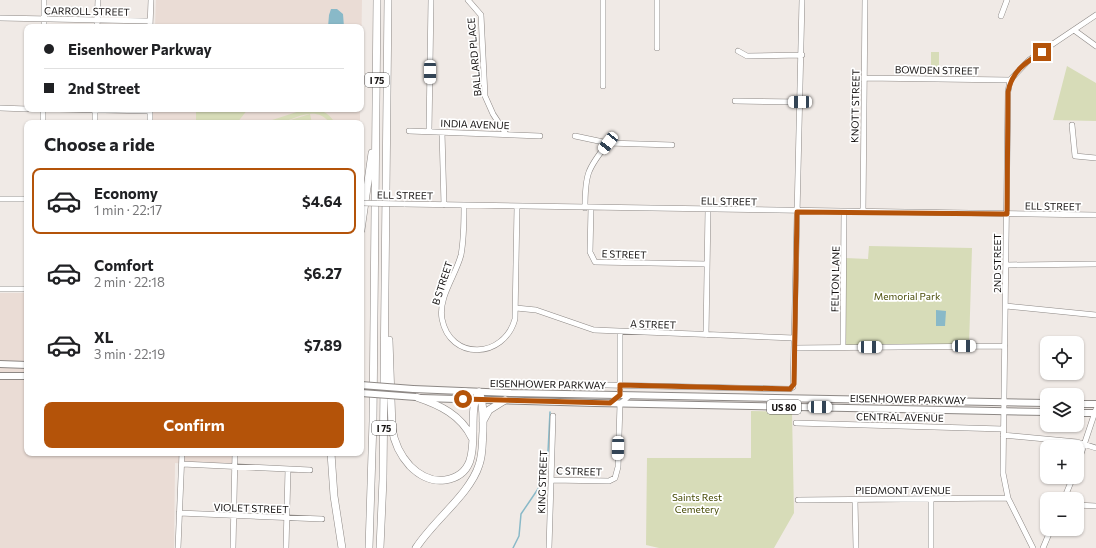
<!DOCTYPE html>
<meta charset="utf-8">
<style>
:root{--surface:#fff;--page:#f2f2f2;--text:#202124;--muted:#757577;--line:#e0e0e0;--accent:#b45309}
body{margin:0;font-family:Commissioner,sans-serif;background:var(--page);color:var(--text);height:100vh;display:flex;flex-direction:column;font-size:15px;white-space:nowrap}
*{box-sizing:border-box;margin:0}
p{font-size:13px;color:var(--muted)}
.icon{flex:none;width:22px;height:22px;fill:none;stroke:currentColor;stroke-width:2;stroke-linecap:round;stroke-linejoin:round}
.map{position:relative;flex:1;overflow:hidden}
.side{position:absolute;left:24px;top:120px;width:340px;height:336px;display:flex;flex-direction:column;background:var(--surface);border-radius:8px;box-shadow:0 1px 3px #0004}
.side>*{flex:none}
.guide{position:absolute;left:24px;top:24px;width:340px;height:88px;border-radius:8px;box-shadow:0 1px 3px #0004;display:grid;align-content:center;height:88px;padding:0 20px;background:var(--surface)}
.tools{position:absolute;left:1040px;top:336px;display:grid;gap:8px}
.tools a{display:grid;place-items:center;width:44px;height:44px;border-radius:8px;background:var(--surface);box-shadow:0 1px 3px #0004;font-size:20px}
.end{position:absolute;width:18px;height:18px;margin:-9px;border:5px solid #b45309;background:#fff;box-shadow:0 0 0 2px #fff}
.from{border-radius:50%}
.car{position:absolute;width:12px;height:24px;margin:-12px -6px;border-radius:5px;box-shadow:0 0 3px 1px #0007;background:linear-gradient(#fff 24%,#345 0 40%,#fff 0 76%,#345 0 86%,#fff 0)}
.guide b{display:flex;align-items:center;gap:14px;height:38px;font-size:15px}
.guide b+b{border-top:1px solid var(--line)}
.guide i{width:10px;height:10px;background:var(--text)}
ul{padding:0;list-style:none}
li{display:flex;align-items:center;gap:12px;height:66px;margin:0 8px 6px;padding:0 12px;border:2px solid transparent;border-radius:8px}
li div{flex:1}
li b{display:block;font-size:15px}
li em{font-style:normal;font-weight:700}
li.current{border-color:var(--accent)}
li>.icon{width:36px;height:36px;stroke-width:1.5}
h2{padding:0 20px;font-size:18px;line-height:48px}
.action{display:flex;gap:8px;margin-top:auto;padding:8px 20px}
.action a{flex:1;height:46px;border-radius:8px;background:var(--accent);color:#fff;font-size:16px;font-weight:700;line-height:46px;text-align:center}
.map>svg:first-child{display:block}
.built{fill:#eadcd5}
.green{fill:#d7dcb8}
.water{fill:#89b9c8}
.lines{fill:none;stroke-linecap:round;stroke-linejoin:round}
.stream{stroke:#89b9c8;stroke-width:1.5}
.minor-casing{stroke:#8d8885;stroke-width:6}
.major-casing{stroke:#8d8885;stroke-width:8}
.highway-casing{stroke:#8d8885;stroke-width:8}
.minor{stroke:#fff;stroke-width:5}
.major{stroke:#fff;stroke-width:6}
.highway{stroke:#fff;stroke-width:7}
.minor-bridge-casing{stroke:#8d8885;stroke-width:6;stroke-linecap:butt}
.major-bridge-casing{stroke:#8d8885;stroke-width:8;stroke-linecap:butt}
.minor-bridge{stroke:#fff;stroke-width:5}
.major-bridge{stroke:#fff;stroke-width:6}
.route{stroke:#b45309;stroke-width:5}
.labels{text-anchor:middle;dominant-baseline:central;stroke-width:3.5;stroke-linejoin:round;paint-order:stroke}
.shield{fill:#fff;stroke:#5c5a59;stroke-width:1}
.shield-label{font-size:9px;font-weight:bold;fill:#161312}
.street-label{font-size:10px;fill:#161312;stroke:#fff}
.park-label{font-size:10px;fill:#474b06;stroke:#fff}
</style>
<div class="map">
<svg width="1096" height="548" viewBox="0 0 1096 548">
<rect width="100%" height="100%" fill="#f0eae6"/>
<path class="built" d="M156 0H362L361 61V27H155Z
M153 109H360V123H153Z
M0 293H27V453H237V469L175 463 174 548H0Z"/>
<path class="green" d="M931 52H939V75L931 74Z
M1067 66 1096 83V121L1053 120Z
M196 109H248L237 123H196Z
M306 109C319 109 328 111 335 123H330C316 105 297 118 280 123 274 124 269 123 263 123Z
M310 114 312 123H281Z
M869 246 972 248 969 346 843 345 845 258 868 259Z
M751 411 792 412 794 513 774 548H659L646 545 647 458H751Z"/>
<path class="water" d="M331 9H337L343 14 344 27H328L329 15Z
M936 310 946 311 945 326H936Z"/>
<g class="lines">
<path class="stream" d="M513 548 519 536 521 514 540 486 548 452 550 412"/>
<g class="minor-casing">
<path id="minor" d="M468 0 481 15 485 96 493 114 506 134
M603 0V86
M657 0V48
M1001 16 1007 0
M0 18 150 21
M44 27V0
M97 27 98 0
M150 27 151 0
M1074 30 1096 46
M738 51 747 56 802 55
M864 78 1010 80
M735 101 800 102
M0 108 27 109
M59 109 150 111
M95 109V123
M43 123V109
M150 123V109
M1072 125 1075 156 1096 158
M409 131 540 136
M429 131 431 0
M442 132 444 205
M575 136 608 143
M0 199H27
M404 204 1096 215
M464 206C464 222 464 239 461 255 456 275 438 297 442 319 450 361 504 359 515 319L517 207
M585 208C585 175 587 169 608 143L672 145
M591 208 590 252 595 262 707 264
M863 212 865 0
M1006 265 1096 264
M0 289H27
M1006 306 1096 315
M516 308 536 310 594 330 794 338
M706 335 708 210
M843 347 844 212
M794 348 1005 346
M562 384 790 389 793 387 802 0
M610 403 620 395V332
M796 423 1003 429
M1003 435 1077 442 1096 448
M182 464 310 470
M1077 466 1096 409
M551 480 609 481 615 478 618 467 620 404 629 396
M931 499V548
M1064 499 1073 477
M798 500 1008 498
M855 500 856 548
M1077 505 1096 506
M179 513 322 519
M178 548 182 453
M233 548 235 453
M286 548 288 469
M549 548 553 416
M1033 548 1008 498 1003 473 1008 92 1010 80 1029 60 1096 15
M1043 548 1051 529"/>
</g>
<g class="major-casing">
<path id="major" d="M0 364 27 365
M0 376H27
M413 389 511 393 1047 403
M421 398 595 403 1047 412
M1077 404H1096
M1077 413H1096"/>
</g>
<g class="highway-casing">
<path id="highway" d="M361 230 372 153
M389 340 392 428C394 442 400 455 410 466 419 475 431 482 445 480 490 473 463 417 479 392
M416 397C440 405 461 415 472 438
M483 421 489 410 505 400
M331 453 334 496 342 548
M369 548 373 421 377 0
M380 548 383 479 388 0
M416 548C433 521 470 494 479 465 483 454 482 443 483 431 483 418 484 404 479 392"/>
</g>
<use href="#minor" class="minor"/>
<use href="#major" class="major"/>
<use href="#highway" class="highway"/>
<g class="minor-bridge-casing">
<path id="minor-bridge" d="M361 203 404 204"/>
</g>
<g class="major-bridge-casing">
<path id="major-bridge" d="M361 385 413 389
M361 393 416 397"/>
</g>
<use href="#minor-bridge" class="minor-bridge"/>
<use href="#major-bridge" class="major-bridge"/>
</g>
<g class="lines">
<path class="route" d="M463 399 610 403 620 395V385L790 389 794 384 797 212 1007 214 1008 92C1012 71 1025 63 1042 52"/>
</g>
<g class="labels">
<g class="shield">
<rect x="365" y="73" width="24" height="14" rx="3"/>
<rect x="767" y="400" width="34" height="14" rx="3"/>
<rect x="372" y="421" width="24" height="14" rx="3"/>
</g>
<g class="shield-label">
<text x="377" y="80">I 75</text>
<text x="784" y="407">US 80</text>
<text x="384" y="428">I 75</text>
</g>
<g class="street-label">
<text transform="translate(87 11) rotate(1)">CARROLL STREET</text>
<text transform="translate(474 57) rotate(-95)">BALLARD PLACE</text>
<text transform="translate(937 70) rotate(1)">BOWDEN STREET</text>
<text transform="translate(855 106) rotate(-89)">KNOTT STREET</text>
<text transform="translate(475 124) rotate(2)">INDIA AVENUE</text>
<text transform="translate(405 195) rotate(1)">ELL STREET</text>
<text transform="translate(729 201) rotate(1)">ELL STREET</text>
<text transform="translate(1053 206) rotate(1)">ELL STREET</text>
<text transform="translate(624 254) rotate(2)">E STREET</text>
<text transform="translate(997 263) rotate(-90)">2ND STREET</text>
<text transform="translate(835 279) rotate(-89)">FELTON LANE</text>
<text transform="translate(442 283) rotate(-72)">B STREET</text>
<text transform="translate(653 324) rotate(2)">A STREET</text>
<text transform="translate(548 384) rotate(1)">EISENHOWER PARKWAY</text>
<text transform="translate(908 399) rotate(1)">EISENHOWER PARKWAY</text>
<text transform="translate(900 417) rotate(1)">CENTRAL AVENUE</text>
<text transform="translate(579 471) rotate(2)">C STREET</text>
<text transform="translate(542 482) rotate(-88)">KING STREET</text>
<text x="903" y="490">PIEDMONT AVENUE</text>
<text transform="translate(251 508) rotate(2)">VIOLET STREET</text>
</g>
<g class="park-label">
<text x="907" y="296">Memorial Park</text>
<text x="697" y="497">Saints Rest<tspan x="697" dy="12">Cemetery</tspan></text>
</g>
</g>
</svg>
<div class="tools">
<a><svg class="icon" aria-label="locate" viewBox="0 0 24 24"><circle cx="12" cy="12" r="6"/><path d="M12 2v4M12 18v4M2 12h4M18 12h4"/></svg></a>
<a><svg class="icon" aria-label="layers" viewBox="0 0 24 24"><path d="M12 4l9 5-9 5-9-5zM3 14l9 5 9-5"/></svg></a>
<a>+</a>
<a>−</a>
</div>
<i class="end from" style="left:463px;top:399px"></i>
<i class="end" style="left:1042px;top:52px"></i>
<i class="car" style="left:430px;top:72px;rotate:180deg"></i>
<i class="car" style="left:800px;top:102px;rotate:270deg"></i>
<i class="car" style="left:608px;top:143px;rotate:218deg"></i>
<i class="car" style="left:964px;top:346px;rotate:90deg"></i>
<i class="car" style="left:870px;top:347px;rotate:90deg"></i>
<i class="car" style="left:820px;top:407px;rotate:91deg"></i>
<i class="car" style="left:618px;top:448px;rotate:181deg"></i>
<div class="guide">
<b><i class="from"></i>Eisenhower Parkway</b>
<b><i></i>2nd Street</b>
</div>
<section class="side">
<h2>Choose a ride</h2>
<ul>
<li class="current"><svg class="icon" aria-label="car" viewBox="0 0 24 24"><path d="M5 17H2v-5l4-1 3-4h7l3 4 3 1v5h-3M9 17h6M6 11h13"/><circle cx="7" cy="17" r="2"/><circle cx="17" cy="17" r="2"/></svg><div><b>Economy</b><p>1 min · 22:17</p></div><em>$4.64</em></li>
<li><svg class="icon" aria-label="car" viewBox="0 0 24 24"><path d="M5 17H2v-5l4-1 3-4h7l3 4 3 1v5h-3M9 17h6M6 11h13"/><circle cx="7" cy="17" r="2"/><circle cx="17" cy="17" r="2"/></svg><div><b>Comfort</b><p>2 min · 22:18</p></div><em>$6.27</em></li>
<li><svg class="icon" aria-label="car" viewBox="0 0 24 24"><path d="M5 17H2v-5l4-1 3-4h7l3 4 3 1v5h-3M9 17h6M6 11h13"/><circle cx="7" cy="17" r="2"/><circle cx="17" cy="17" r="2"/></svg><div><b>XL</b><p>3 min · 22:19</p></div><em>$7.89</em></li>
</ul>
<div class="action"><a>Confirm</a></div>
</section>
</div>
